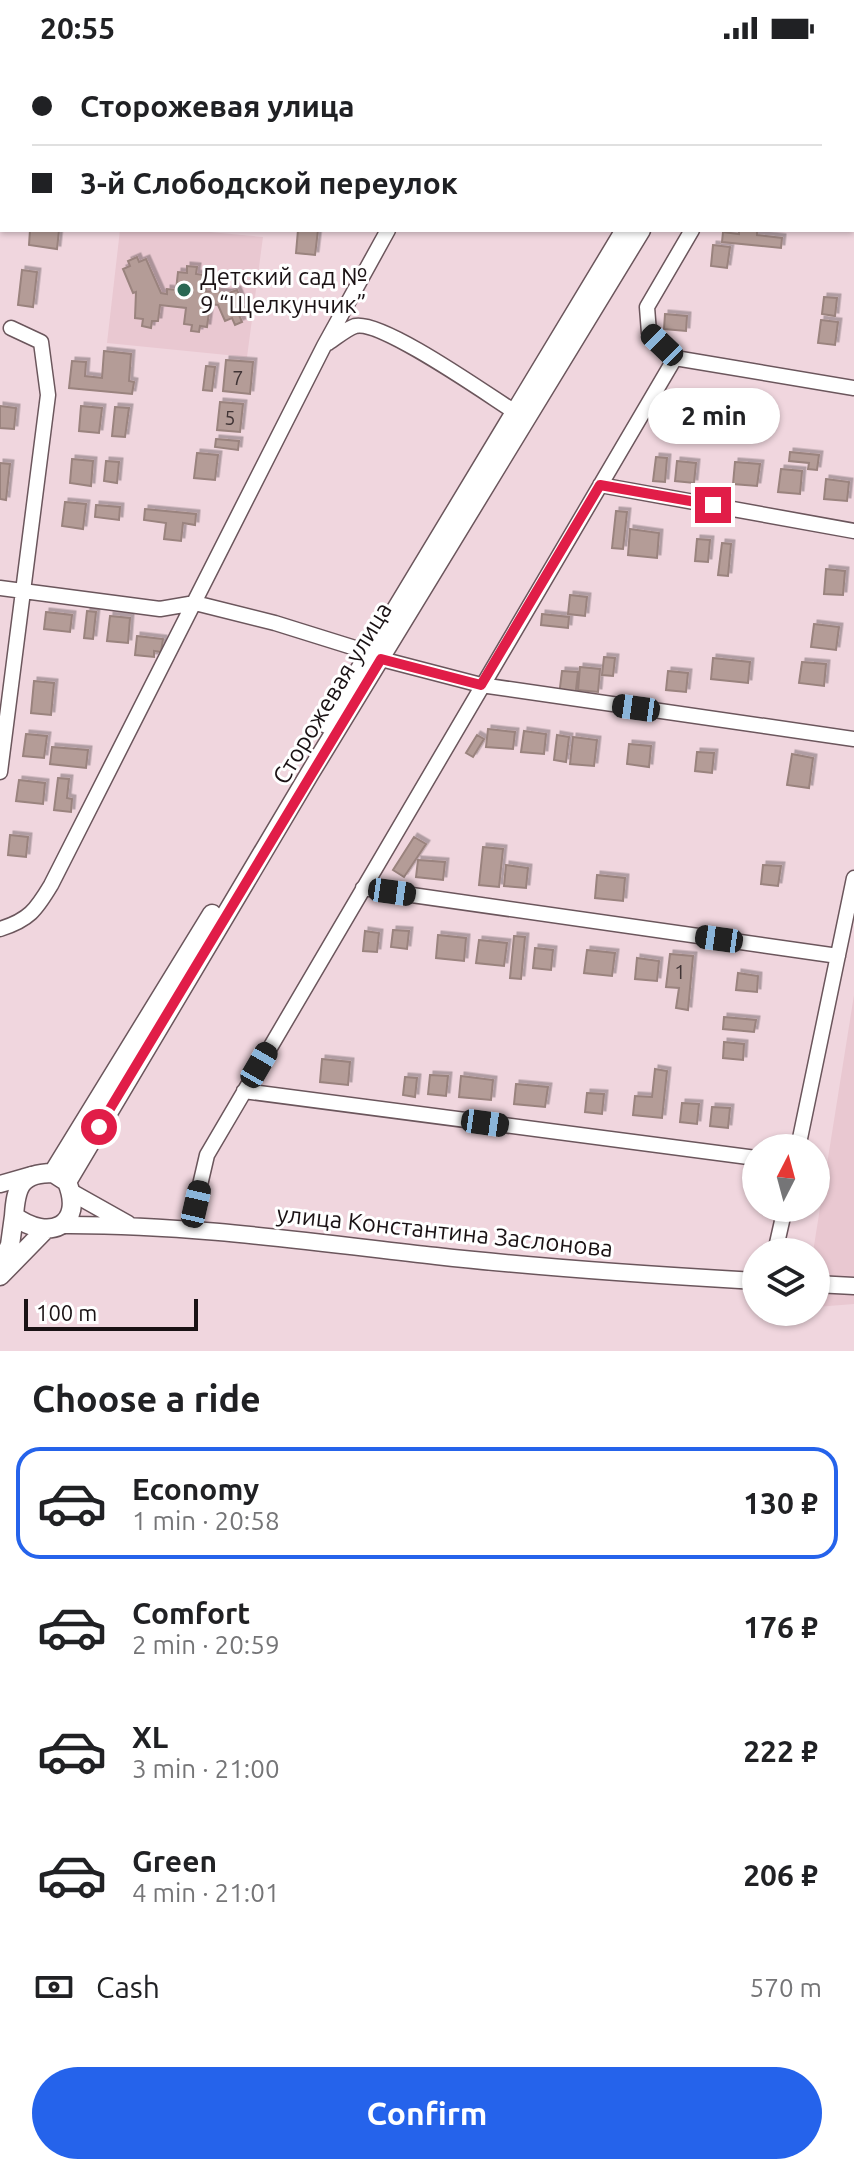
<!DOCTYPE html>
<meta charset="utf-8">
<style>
:root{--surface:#fff;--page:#f2f2f2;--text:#202124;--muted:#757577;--line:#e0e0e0;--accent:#2563eb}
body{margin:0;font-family:Ubuntu,sans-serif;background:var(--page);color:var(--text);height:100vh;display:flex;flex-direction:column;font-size:30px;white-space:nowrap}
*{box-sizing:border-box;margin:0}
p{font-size:26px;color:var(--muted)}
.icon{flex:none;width:44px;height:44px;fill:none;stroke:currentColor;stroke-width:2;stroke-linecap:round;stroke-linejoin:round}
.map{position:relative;height:1295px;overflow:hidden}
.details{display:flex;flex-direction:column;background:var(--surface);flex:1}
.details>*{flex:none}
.top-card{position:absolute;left:0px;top:0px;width:854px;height:176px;box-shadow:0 2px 6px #0004;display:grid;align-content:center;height:176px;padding:0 32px;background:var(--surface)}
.needle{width:52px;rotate:6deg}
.buttons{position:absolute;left:742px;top:1078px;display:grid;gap:16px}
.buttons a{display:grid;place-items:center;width:88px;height:88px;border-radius:50%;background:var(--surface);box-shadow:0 2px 6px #0004;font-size:40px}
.scale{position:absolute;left:24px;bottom:20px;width:174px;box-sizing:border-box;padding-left:8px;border:4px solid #1a1214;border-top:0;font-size:22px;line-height:28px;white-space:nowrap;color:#1a1214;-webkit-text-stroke:6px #fff;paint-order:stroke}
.end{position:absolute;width:36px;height:36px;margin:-18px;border:10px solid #e11d48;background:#fff;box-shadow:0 0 0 4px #fff}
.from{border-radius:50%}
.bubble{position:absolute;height:56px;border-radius:28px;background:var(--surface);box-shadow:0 2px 6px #0004;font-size:26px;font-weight:600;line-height:56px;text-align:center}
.car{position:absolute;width:24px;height:48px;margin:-24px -12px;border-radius:10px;box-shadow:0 0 6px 2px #0007;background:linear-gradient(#222 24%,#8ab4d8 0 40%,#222 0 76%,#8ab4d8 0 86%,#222 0)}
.top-card b{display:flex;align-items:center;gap:28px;height:76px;font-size:30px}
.top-card b+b{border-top:2px solid var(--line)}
.top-card i{width:20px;height:20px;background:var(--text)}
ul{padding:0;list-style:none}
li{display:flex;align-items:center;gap:24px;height:112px;margin:0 16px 12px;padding:0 16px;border:4px solid transparent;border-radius:24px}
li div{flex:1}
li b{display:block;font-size:30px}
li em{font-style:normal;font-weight:600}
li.active{border-color:var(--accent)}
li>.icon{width:72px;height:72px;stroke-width:1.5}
h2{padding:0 32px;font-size:36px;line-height:96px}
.pay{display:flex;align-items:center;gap:20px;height:88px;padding:0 32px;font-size:30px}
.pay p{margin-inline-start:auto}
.action{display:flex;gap:16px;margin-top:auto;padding:16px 32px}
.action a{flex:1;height:92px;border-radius:48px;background:var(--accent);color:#fff;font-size:32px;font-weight:600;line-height:92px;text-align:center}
.status{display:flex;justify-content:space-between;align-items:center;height:56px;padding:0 40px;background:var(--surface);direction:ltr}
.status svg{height:22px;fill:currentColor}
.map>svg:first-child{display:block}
.built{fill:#e9c8d1}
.building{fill:#b49c97;stroke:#9a837e;stroke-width:2;filter:url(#shadow)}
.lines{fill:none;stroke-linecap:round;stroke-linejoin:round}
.minor-casing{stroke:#6b565c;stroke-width:17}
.tertiary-casing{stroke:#6b565c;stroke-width:19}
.secondary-casing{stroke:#6b565c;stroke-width:21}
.minor{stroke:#fff;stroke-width:14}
.tertiary{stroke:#fff;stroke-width:16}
.secondary{stroke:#fff;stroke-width:18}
.route{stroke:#e11d48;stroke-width:10}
.poi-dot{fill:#2b6854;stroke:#fff;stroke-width:3}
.labels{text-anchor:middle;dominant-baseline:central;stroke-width:6;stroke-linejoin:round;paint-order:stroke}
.number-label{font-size:20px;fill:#403435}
.poi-label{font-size:24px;fill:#1a1214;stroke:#fff;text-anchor:start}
.street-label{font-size:24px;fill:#1a1214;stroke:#fff}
</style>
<div class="status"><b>20:55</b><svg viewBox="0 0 49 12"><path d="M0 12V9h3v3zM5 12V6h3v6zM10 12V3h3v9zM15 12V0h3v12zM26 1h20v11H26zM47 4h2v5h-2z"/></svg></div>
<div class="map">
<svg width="854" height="1295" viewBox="0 0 854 1295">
<defs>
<filter id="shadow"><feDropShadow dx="3.5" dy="-3.5" stdDeviation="0" flood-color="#0004"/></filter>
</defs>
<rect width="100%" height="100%" fill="#f0d6de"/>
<path class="built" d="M120 174H188L263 181 247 301 107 287Z
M854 939V1248L816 1251V1196H813Z"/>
<path class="building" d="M30 174H59L57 193 29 189Z
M298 174H318L315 199 296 197Z
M739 174H757V179L782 182 781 192 722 186 723 176 739 178Z
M713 189 730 191 727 212 711 210Z
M137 201 139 206 146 203 161 237 167 238V233L176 234 178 216 187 217V210L197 211 196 218 204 219 202 231H206V235L229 237 237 234 246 256 239 259 242 266 235 269 232 262 225 265 218 249 210 248 207 271 200 270 199 276 191 275 192 269 184 268 186 252 160 249 158 265H152L151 272 142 270 143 263 135 262 136 236 133 237 123 213 130 210 128 205Z
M22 214 37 216 33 251 18 249Z
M824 241 837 242 835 260 822 258Z
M665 258 687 260 686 275 664 273Z
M821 264 838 266 835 289 818 287Z
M104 295 131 298 129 325 134 326 132 338 69 332 72 305 86 306 85 320 102 322Z
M226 304 253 306 250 338 223 335Z
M206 310 215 311 212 335 203 334Z
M220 346 243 348 240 376 217 374Z
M0 350 16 352 14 373 0 372Z
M81 350 102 352 99 377 79 375Z
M115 351 129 352 125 381 112 380Z
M216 383 239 385 238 394 215 391Z
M790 396 819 399 817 414 808 413 809 407 789 405Z
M197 397 218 399 215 424 194 422Z
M656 401 667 402 665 426 653 425Z
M72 403 93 405 91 430 70 427Z
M106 405 119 406 117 427 104 425Z
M677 405 696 407 694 427 675 425Z
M735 406 760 408 757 430 733 428Z
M0 407 10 408 6 444 0 443Z
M781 413 802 415 800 438 778 436Z
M826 423 849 426 847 445 824 443Z
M65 446 86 448 83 473 62 470Z
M96 449 120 451 119 464 95 461Z
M145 453 196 458 195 469 183 467 181 485 164 483 166 467 144 464Z
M616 455 627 456 623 493 612 492Z
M630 473 659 477 657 502 628 499Z
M697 483 710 484 708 506 695 505Z
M722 487 731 488 728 520 718 519Z
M826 513 845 515 843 539 824 538Z
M570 539 587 541 585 560 568 558Z
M87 555 96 556 93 583 84 582Z
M46 556 72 559 70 576 44 573Z
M542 558 569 561 568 572 541 569Z
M110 560 130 562 128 587 107 585Z
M814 568 839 571 836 594 811 591Z
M137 580 163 583 161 596 154 595V601L135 599Z
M604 601 615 602 613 620 602 619Z
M713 602 750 606 748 627 711 623Z
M802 606 826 608 824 630 799 627Z
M580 611 600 613 598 636 578 634Z
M562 615 578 616 575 642 559 640Z
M668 615 688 617 686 636 666 634Z
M34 625 54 627 51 659 31 657Z
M488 673 515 676 513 693 486 691Z
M524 675 546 678 544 698 521 696Z
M26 678 47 680 44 702 23 700Z
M477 679 484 683 473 701 466 697Z
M557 679 569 681 566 706 554 704Z
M573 681 597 684 594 710 570 708Z
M629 688 651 690 649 711 627 708Z
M52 691 88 694 86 712 50 708Z
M697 696 714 697 712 717 695 715Z
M792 698 813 702 809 732 787 729Z
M58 722 69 723 67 742 72 743 71 756 54 754Z
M19 724 45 727 43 748 16 745Z
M10 779 28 781 26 801 8 799Z
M414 781 426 788 404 821 393 814Z
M483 791 503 793 499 831 479 829Z
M418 804 445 806 443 824 416 821Z
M506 809 528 812 526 832 504 830Z
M763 809 781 810 778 830 761 828Z
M597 819 625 822 623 845 595 842Z
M393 874 409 875 407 893 391 891Z
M365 875 379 877 377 896 363 895Z
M438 879 466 882 464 905 436 902Z
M514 880 525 881 521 923 510 922Z
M479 884 507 887 504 910 476 907Z
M535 892 553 894 551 914 533 912Z
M587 894 615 897 612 920 584 917Z
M670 898 693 900 688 954 676 952 679 932 666 931Z
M637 902 659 905 657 925 635 923Z
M738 917 758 920 757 936 736 934Z
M724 961 756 964 754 976 723 973Z
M724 986 744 988 743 1004 723 1002Z
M322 1003 350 1006 348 1029 320 1026Z
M655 1013 667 1015 662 1062 633 1059 635 1040 652 1041Z
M430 1019 448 1020 446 1040 428 1038Z
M461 1020 493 1024 491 1044 459 1041Z
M405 1021 417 1022 415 1041 403 1039Z
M516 1028 548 1031 545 1051 514 1048Z
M587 1037 604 1038 602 1058 585 1056Z
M682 1047 699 1048 697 1068 680 1066Z
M712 1051 730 1052 728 1072 710 1070Z"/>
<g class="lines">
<g class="minor-casing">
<path id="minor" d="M486 2 487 0
M794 2 795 0
M328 287C336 282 346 273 355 270 381 263 488 339 515 356
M675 302 854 332
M675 302 649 277 647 251 692 174
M600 429 854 475
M0 532 160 553 195 547 275 567 368 596
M381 603 481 629 854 683
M0 716 48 339 41 286 11 272
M363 832 838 900
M0 873C29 864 36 854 51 829L324 290 388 174
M244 1035 756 1102
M798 1092 854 822
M190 1172 207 1099 675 302
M775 1196 785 1152"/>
</g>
<g class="tertiary-casing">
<path id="tertiary" d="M0 1128 32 1119
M71 1136 128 1168
M61 1169C187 1168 311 1186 436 1200 542 1212 649 1219 756 1225
M816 1228 854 1230"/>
</g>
<g class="secondary-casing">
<path id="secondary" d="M729 2 731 0
M744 2 746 0
M327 668 625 174
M53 1117 212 858
M53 1117 67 1126C85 1170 49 1186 14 1160 16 1131 20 1117 53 1117Z
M67 1126 310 717 641 174
M0 1211 10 1189 14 1160
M0 1220 44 1175"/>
</g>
<use href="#minor" class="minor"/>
<use href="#tertiary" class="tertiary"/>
<use href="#secondary" class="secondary"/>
</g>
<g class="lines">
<path class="route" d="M99 1071 381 603 481 629 600 429 713 449"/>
</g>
<circle class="poi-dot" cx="184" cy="234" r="8"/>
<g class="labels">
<g class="number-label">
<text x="238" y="321">7</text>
<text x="230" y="361">5</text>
<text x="680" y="915">1</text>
</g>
<g class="poi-label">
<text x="200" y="220">Детский сад №<tspan x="200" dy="28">9 “Щелкунчик”</tspan></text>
</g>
<g class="street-label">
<text transform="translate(332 637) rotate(-59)">Сторожевая улица</text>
<text transform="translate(445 1175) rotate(6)">улица Константина Заслонова</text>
</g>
</g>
</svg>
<div class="buttons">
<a><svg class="needle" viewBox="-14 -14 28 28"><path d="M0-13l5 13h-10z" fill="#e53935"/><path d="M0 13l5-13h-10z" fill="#757577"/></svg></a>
<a><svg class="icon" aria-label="layers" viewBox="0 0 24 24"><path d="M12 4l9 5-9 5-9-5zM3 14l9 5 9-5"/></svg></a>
</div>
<div class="scale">100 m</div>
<i class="end from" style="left:99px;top:1071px"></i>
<i class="end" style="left:713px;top:449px"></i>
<div class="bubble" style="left:648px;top:332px;width:132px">2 min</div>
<i class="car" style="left:662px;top:289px;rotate:314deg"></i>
<i class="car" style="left:636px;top:652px;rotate:278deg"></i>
<i class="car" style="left:392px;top:836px;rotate:98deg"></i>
<i class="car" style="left:719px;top:883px;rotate:278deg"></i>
<i class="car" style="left:259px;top:1009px;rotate:30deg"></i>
<i class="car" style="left:485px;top:1067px;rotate:98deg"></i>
<i class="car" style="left:196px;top:1148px;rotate:13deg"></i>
<div class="top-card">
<b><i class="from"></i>Сторожевая улица</b>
<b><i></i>3-й Слободской переулок</b>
</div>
</div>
<section class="details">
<h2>Choose a ride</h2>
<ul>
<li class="active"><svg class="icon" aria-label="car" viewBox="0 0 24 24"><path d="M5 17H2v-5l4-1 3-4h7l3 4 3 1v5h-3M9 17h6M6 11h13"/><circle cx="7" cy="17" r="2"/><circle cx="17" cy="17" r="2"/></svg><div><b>Economy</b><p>1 min · 20:58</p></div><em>130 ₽</em></li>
<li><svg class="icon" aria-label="car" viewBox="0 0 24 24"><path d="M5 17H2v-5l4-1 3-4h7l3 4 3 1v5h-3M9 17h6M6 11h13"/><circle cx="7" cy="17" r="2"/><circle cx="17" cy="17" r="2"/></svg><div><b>Comfort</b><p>2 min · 20:59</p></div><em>176 ₽</em></li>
<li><svg class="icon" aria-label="car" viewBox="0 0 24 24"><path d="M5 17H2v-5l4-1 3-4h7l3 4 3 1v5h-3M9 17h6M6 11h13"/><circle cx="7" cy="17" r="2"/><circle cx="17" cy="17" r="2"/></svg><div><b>XL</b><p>3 min · 21:00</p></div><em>222 ₽</em></li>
<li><svg class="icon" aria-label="car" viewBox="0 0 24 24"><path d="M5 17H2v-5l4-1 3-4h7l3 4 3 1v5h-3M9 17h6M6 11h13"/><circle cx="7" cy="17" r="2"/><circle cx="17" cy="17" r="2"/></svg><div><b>Green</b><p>4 min · 21:01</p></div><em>206 ₽</em></li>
</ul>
<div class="pay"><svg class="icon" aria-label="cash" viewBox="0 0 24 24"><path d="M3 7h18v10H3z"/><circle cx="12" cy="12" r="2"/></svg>Cash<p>570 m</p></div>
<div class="action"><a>Confirm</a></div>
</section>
